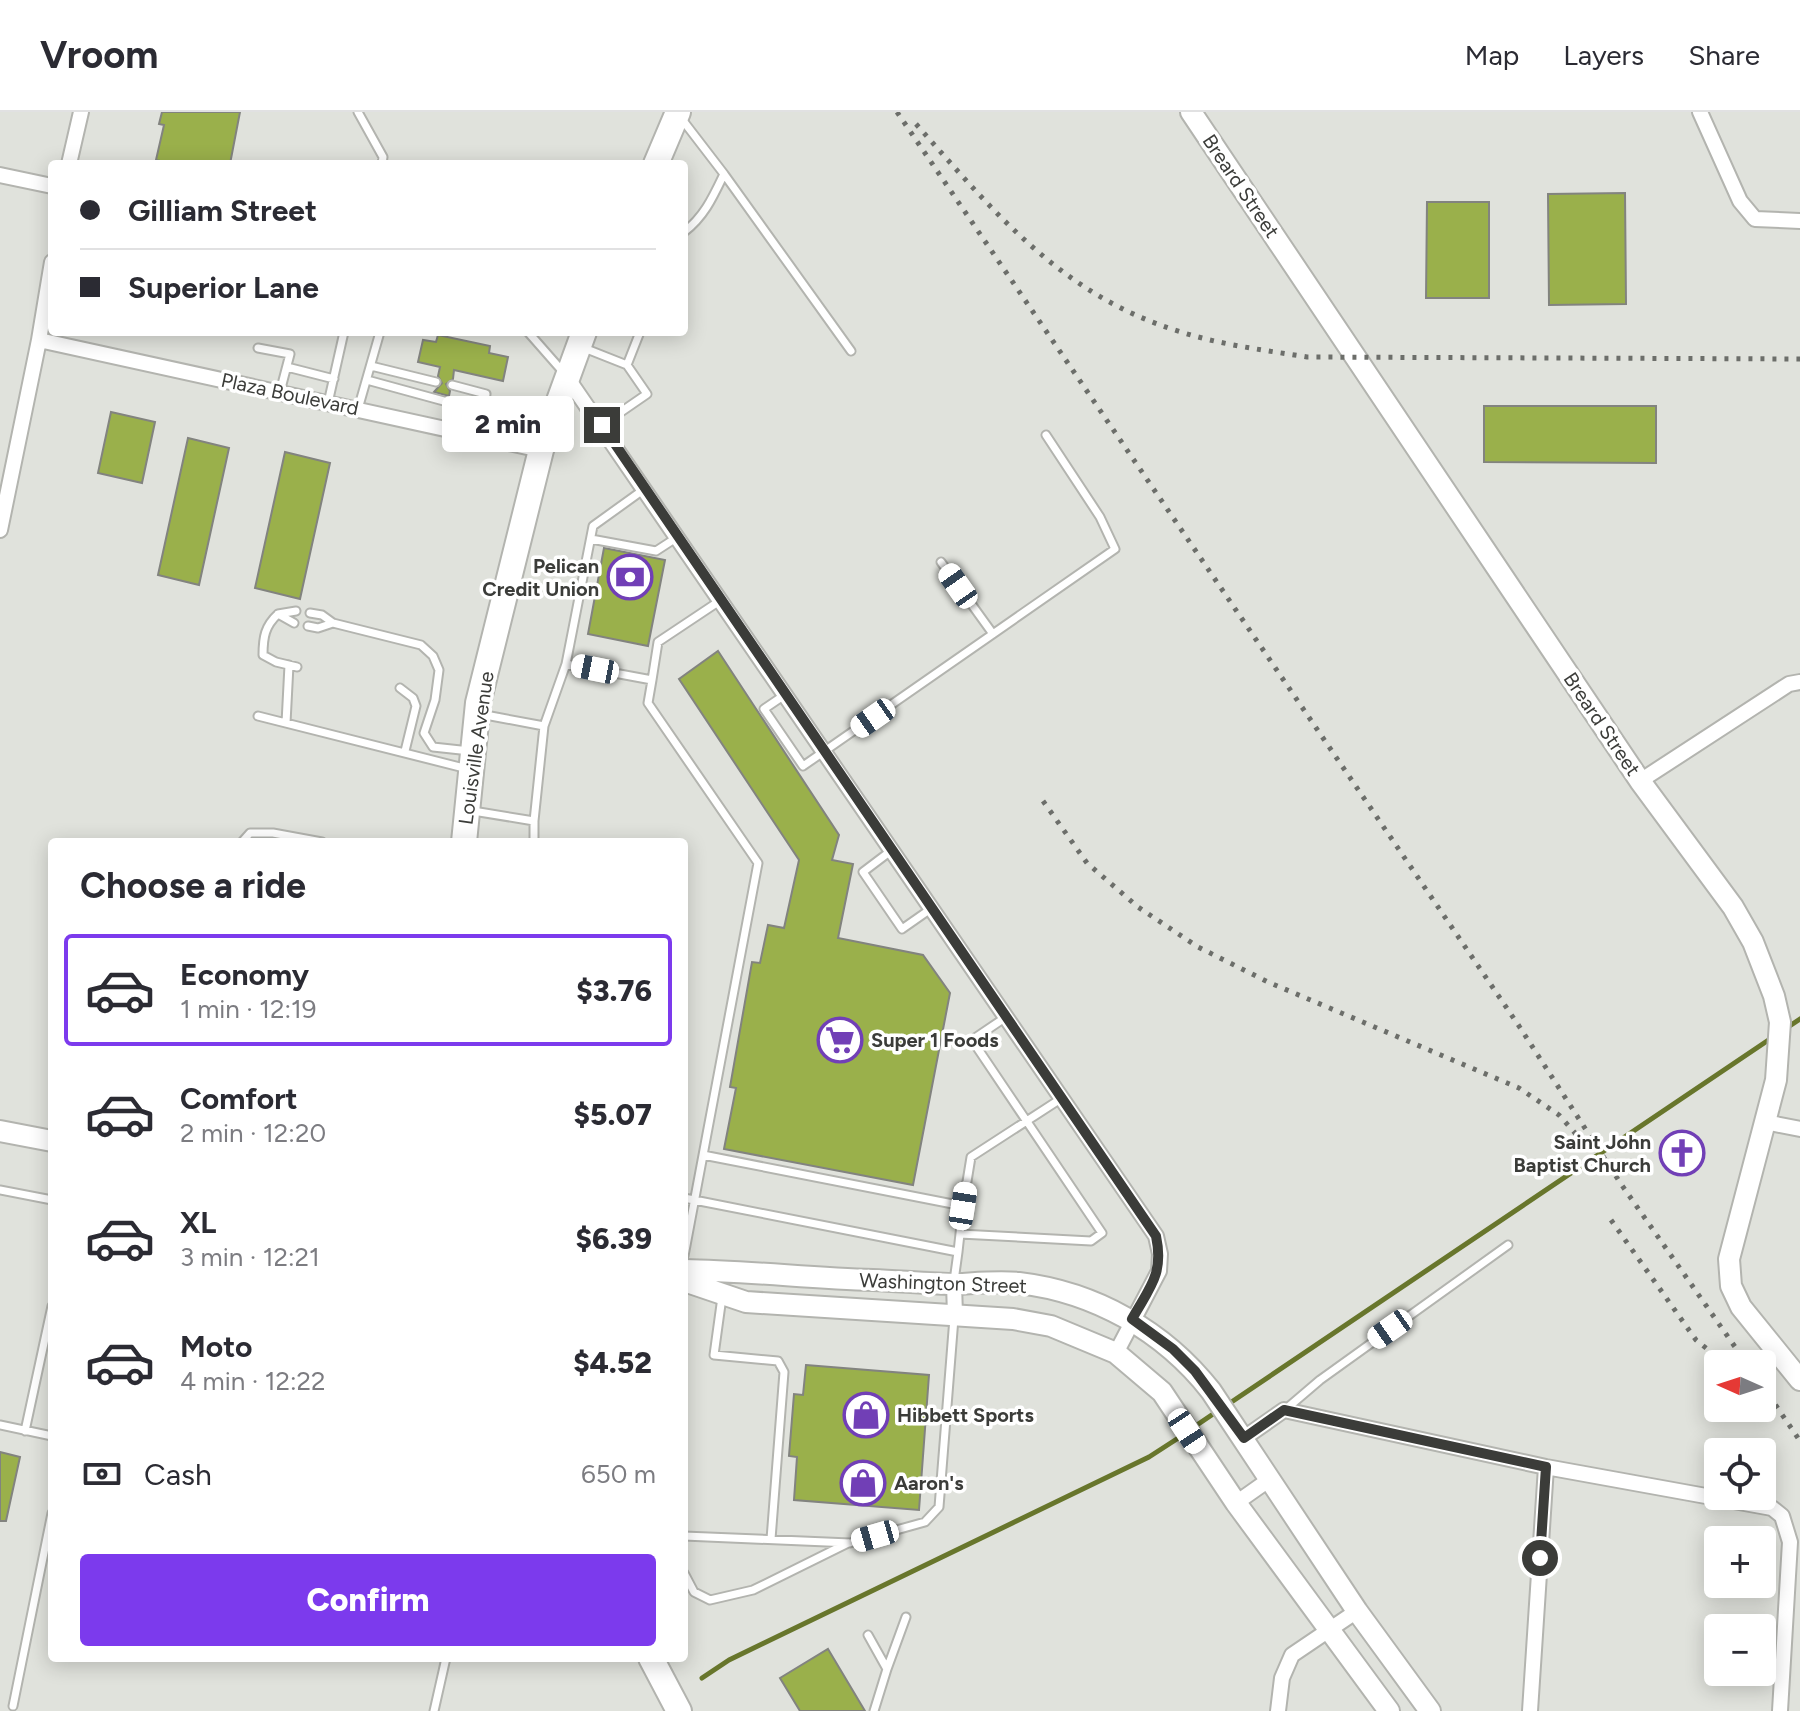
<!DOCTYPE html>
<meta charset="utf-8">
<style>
:root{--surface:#fff;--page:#f7f7f7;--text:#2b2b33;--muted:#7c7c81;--line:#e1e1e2;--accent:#7c3aed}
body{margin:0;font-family:Figtree,sans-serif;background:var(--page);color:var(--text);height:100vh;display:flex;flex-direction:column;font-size:30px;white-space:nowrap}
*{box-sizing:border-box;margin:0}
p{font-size:26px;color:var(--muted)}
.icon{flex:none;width:44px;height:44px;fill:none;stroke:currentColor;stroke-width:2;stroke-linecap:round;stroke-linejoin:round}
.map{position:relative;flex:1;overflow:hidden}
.drawer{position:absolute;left:48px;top:726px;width:640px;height:824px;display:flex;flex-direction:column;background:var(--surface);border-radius:8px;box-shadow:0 4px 20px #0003}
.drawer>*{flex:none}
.guide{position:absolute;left:48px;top:48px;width:640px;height:176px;border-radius:8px;box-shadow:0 4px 20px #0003;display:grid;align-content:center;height:176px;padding:0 32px;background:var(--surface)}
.needle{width:52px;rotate:273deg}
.controls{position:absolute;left:1704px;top:1238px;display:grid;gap:16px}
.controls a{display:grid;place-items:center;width:72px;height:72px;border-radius:8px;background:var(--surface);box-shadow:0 4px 20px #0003;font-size:40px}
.end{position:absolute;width:36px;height:36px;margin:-18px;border:10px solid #3b3c39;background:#fff;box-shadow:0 0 0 4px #fff}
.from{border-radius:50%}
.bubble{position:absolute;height:56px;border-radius:8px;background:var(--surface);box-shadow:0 4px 20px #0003;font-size:26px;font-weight:800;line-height:56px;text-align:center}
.car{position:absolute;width:24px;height:48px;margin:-24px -12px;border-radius:10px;box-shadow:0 0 6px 2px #0007;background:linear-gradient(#fff 24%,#345 0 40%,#fff 0 76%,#345 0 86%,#fff 0)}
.guide b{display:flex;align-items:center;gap:28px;height:76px;font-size:30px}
.guide b+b{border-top:2px solid var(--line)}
.guide i{width:20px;height:20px;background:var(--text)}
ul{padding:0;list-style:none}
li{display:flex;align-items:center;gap:24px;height:112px;margin:0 16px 12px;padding:0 16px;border:4px solid transparent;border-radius:8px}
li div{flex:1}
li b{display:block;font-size:30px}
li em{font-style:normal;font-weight:800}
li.on{border-color:var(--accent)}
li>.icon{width:72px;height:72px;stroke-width:1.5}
h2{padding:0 32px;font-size:36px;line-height:96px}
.pay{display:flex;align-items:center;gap:20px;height:88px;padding:0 32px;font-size:30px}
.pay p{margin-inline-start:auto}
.button{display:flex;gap:16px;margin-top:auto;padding:16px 32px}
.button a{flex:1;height:92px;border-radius:8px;background:var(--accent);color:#fff;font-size:32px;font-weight:800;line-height:92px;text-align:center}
header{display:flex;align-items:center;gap:48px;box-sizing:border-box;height:112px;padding:0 40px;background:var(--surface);border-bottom:2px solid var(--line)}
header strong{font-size:38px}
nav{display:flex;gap:44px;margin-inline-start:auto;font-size:28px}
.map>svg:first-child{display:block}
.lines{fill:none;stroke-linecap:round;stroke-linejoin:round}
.stream{stroke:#68762c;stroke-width:5}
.building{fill:#9ab04b;stroke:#82837f;stroke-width:2}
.lane-casing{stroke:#b3b4af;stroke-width:11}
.street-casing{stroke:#b3b4af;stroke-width:18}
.secondary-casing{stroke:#b3b4af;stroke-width:24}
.primary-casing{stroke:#b3b4af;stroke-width:28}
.lane{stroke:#fff;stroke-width:7}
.street{stroke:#fff;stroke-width:14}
.secondary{stroke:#fff;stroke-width:20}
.primary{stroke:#fff;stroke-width:24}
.rail{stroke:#6c6e6a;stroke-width:5;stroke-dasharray:4 8;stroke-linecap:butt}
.route{stroke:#3b3c39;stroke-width:10}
.labels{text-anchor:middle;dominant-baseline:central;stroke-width:7;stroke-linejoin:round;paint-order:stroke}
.street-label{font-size:20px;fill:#3b3c39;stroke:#fff}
.poi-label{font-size:20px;font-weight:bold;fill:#3b3c39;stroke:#fff;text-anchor:start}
</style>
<header>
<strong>Vroom</strong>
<nav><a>Map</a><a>Layers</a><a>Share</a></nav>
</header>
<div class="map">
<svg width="1800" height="1599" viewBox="0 0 1800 1599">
<rect width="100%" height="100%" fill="#e0e2dc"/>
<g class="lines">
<path class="stream" d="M1785 917 1800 907
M1227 1293 1773 925
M1191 1317 1219 1298
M702 1566 729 1548 1149 1345 1183 1323"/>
</g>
<path class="building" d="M162 0H240L230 52H173L156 48 164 13 159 12Z
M1625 81 1626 192 1549 193 1548 82Z
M1427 90H1489V186H1426Z
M438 223 490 234 489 241 508 245 503 269 454 258 453 267 446 272 450 279 449 284 434 280 442 271 438 264 440 255 418 250 423 228 436 230Z
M1484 294H1656V351L1484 350Z
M111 300 155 310 142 371 98 361Z
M188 326 229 336 199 473 158 463Z
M285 340 330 351 300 487 255 476Z
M604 436 665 448 648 534 588 522Z
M718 539 839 723 832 748 853 752 838 826 923 843 950 881 913 1073 724 1037 736 976 730 975 752 850 760 851 768 813 784 816 799 748 679 567Z
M806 1253 929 1263 919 1398 794 1388 797 1345 789 1344 794 1282 803 1283Z
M0 1340 20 1345 6 1409H0Z
M828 1537 865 1599H800L780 1566Z"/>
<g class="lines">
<g class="lane-casing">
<path id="lane" d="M358 0 383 45 382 52
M681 6 724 62C713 85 704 105 684 120
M724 62 851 239
M528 220 564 261
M258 236 290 242 280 280
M584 236 627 253
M371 254 436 270
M287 255 334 267
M367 268 484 300
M452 273 486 282 480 324
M328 291 344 220
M358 297 380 220
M602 313 647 282 627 253 640 220
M591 427 656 439 676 426
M941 450 993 522
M310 501 322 503 333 511
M278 502 296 499
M294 511 278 502C265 514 263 525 263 543L276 550 297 555
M308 514 318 516 333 511 421 533 433 544 439 558 435 588 424 621 433 635 470 639
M566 552 652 568 658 530 721 488
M652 568 648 591 758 751 684 1144
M400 576 413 586 416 594 405 639
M786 582 764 597 803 654 1115 437 1100 405 1046 323
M480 602 544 614
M258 604 468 657
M286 611 289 553
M473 699 534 709
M242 730 250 721H273L322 730
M534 730V709L544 614 566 552 593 414 643 378
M892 738 863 760 902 817 932 796
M0 1078 52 1088
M684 1086 958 1140 963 1094 703 1043
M963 1094 971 1045 1062 986
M960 1122 1091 1129 1102 1121 972 928 1006 905
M954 1169 958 1140
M722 1185 714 1243 778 1249 784 1260 771 1427
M1286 1297 1320 1268 1508 1133
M0 1313 52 1324
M25 1319 52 1194
M684 1424 850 1431 925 1410 939 1395 954 1206
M684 1461 694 1480 710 1488 753 1478 848 1431
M868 1523 887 1557 874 1599
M887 1557 906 1505
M13 1594 52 1401
M434 1599 446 1546"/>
</g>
<g class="street-casing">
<path id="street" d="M1700 0 1740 89 1755 107 1800 109
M69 52 81 0
M0 63 52 74
M39 228 541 338
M566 264 1156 1124 1160 1142 1159 1159 1116 1241
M0 418 39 228 52 150
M1640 669 1789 572 1800 570
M1765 1010 1800 1017
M954 1172 955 1203
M1244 1326 1284 1298 1546 1355 1772 1396 1782 1404 1790 1430 1780 1599
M1236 1391 1270 1367
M1278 1599 1282 1566 1292 1543 1357 1499
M1530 1599 1546 1355"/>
</g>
<g class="secondary-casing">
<path id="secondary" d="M1191 0 1640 669 1733 795 1753 830 1774 884 1780 910 1776 968 1729 1147 1731 1174 1741 1195 1800 1268
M0 1019 52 1029
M684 1158C748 1159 809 1166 873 1168 901 1169 930 1172 958 1172 978 1171 1000 1169 1019 1171 1095 1180 1164 1219 1211 1279L1357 1499 1430 1599
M684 1169 746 1190 1013 1207 1051 1214 1116 1241 1162 1280 1236 1391 1389 1599"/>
</g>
<g class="primary-casing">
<path id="primary" d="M656 52 678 0
M464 730 478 591 541 338 584 220
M651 1546 679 1599"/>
</g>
<use href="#lane" class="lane"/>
<use href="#street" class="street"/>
<use href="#secondary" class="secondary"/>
<use href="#primary" class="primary"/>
<path class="rail" d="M897 0 1519 914 1621 1072 1747 1252
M916 12C995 101 1062 184 1181 220 1222 233 1264 238 1307 245L1800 247
M1043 689 1087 751 1138 795 1198 835 1268 870 1519 976 1559 1003 1584 1031
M1611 1108 1696 1228 1726 1252
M1762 1273 1800 1329"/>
</g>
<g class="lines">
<path class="route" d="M602 313 1156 1124C1164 1162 1150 1175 1132 1207L1173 1237 1195 1259 1244 1326 1284 1298 1546 1355 1540 1446"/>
</g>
<defs>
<g id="bank-ring" transform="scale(2.3)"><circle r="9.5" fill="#fff" stroke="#713fb6" stroke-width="1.5"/><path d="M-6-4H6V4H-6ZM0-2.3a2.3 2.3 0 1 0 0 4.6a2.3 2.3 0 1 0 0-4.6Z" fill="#713fb6"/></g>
<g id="supermarket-ring" transform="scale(2.3)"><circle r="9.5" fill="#fff" stroke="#713fb6" stroke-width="1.5"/><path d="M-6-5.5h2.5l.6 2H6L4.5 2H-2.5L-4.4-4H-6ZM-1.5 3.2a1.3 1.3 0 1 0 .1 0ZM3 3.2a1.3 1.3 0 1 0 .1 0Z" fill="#713fb6"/></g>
<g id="church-ring" transform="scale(2.3)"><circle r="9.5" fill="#fff" stroke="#713fb6" stroke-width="1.5"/><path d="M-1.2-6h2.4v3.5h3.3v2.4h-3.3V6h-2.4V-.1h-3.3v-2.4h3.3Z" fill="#713fb6"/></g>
<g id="shop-ring" transform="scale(2.3)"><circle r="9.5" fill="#fff" stroke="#713fb6" stroke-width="1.5"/><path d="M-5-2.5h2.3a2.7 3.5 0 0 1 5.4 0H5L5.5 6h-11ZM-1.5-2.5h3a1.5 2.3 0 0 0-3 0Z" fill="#713fb6"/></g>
</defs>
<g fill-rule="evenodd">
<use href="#bank-ring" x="630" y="465"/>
<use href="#supermarket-ring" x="840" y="928"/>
<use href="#church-ring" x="1682" y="1041"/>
<use href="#shop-ring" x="866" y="1303"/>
<use href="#shop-ring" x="863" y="1371"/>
</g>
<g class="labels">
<g class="street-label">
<text transform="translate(1241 74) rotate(56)">Breard Street</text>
<text transform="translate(290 282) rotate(12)">Plaza Boulevard</text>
<text transform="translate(1602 612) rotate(56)">Breard Street</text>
<text transform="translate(476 636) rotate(-82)">Louisville Avenue</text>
<text transform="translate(943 1171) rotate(2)">Washington Street</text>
</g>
<g class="poi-label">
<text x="599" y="454" text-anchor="end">Pelican<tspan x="599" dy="23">Credit Union</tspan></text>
<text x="871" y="928">Super 1 Foods</text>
<text x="1651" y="1030" text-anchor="end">Saint John<tspan x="1651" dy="23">Baptist Church</tspan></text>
<text x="897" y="1303">Hibbett Sports</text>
<text x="894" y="1371">Aaron's</text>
</g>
</g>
</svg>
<div class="controls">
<a><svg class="needle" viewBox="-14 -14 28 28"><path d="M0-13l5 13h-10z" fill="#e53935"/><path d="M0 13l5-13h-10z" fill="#7c7c81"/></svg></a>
<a><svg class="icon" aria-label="locate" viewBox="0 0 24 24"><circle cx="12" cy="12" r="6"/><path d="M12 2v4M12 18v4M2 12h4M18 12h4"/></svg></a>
<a>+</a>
<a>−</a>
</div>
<i class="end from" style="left:1540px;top:1446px"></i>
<i class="end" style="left:602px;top:313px"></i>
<div class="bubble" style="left:442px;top:284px;width:132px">2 min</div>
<i class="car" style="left:958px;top:474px;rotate:325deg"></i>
<i class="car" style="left:595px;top:557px;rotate:281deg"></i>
<i class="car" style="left:873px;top:606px;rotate:235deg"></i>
<i class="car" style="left:963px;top:1094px;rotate:9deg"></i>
<i class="car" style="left:1390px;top:1217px;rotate:235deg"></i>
<i class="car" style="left:1187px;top:1319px;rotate:147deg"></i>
<i class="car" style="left:875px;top:1424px;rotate:254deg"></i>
<div class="guide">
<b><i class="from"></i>Gilliam Street</b>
<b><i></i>Superior Lane</b>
</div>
<section class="drawer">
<h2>Choose a ride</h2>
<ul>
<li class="on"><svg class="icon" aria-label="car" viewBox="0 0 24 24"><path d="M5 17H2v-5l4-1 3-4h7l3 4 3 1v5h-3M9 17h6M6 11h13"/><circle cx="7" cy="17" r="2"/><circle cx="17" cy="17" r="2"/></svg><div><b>Economy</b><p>1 min · 12:19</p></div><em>$3.76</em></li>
<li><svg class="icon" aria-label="car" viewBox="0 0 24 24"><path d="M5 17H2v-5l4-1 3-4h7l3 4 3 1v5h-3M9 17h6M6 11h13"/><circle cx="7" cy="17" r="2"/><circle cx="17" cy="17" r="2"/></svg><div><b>Comfort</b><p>2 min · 12:20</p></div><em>$5.07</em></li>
<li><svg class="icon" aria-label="car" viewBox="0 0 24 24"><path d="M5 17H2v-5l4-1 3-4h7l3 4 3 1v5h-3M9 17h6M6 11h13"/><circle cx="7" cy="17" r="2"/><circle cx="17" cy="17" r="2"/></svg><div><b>XL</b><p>3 min · 12:21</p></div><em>$6.39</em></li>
<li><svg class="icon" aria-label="car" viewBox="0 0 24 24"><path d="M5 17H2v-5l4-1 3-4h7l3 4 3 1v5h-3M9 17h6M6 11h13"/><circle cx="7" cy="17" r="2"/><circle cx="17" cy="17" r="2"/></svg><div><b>Moto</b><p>4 min · 12:22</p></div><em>$4.52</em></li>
</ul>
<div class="pay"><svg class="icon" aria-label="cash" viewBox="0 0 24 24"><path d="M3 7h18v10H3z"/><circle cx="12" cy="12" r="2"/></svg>Cash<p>650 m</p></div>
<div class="button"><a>Confirm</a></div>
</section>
</div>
